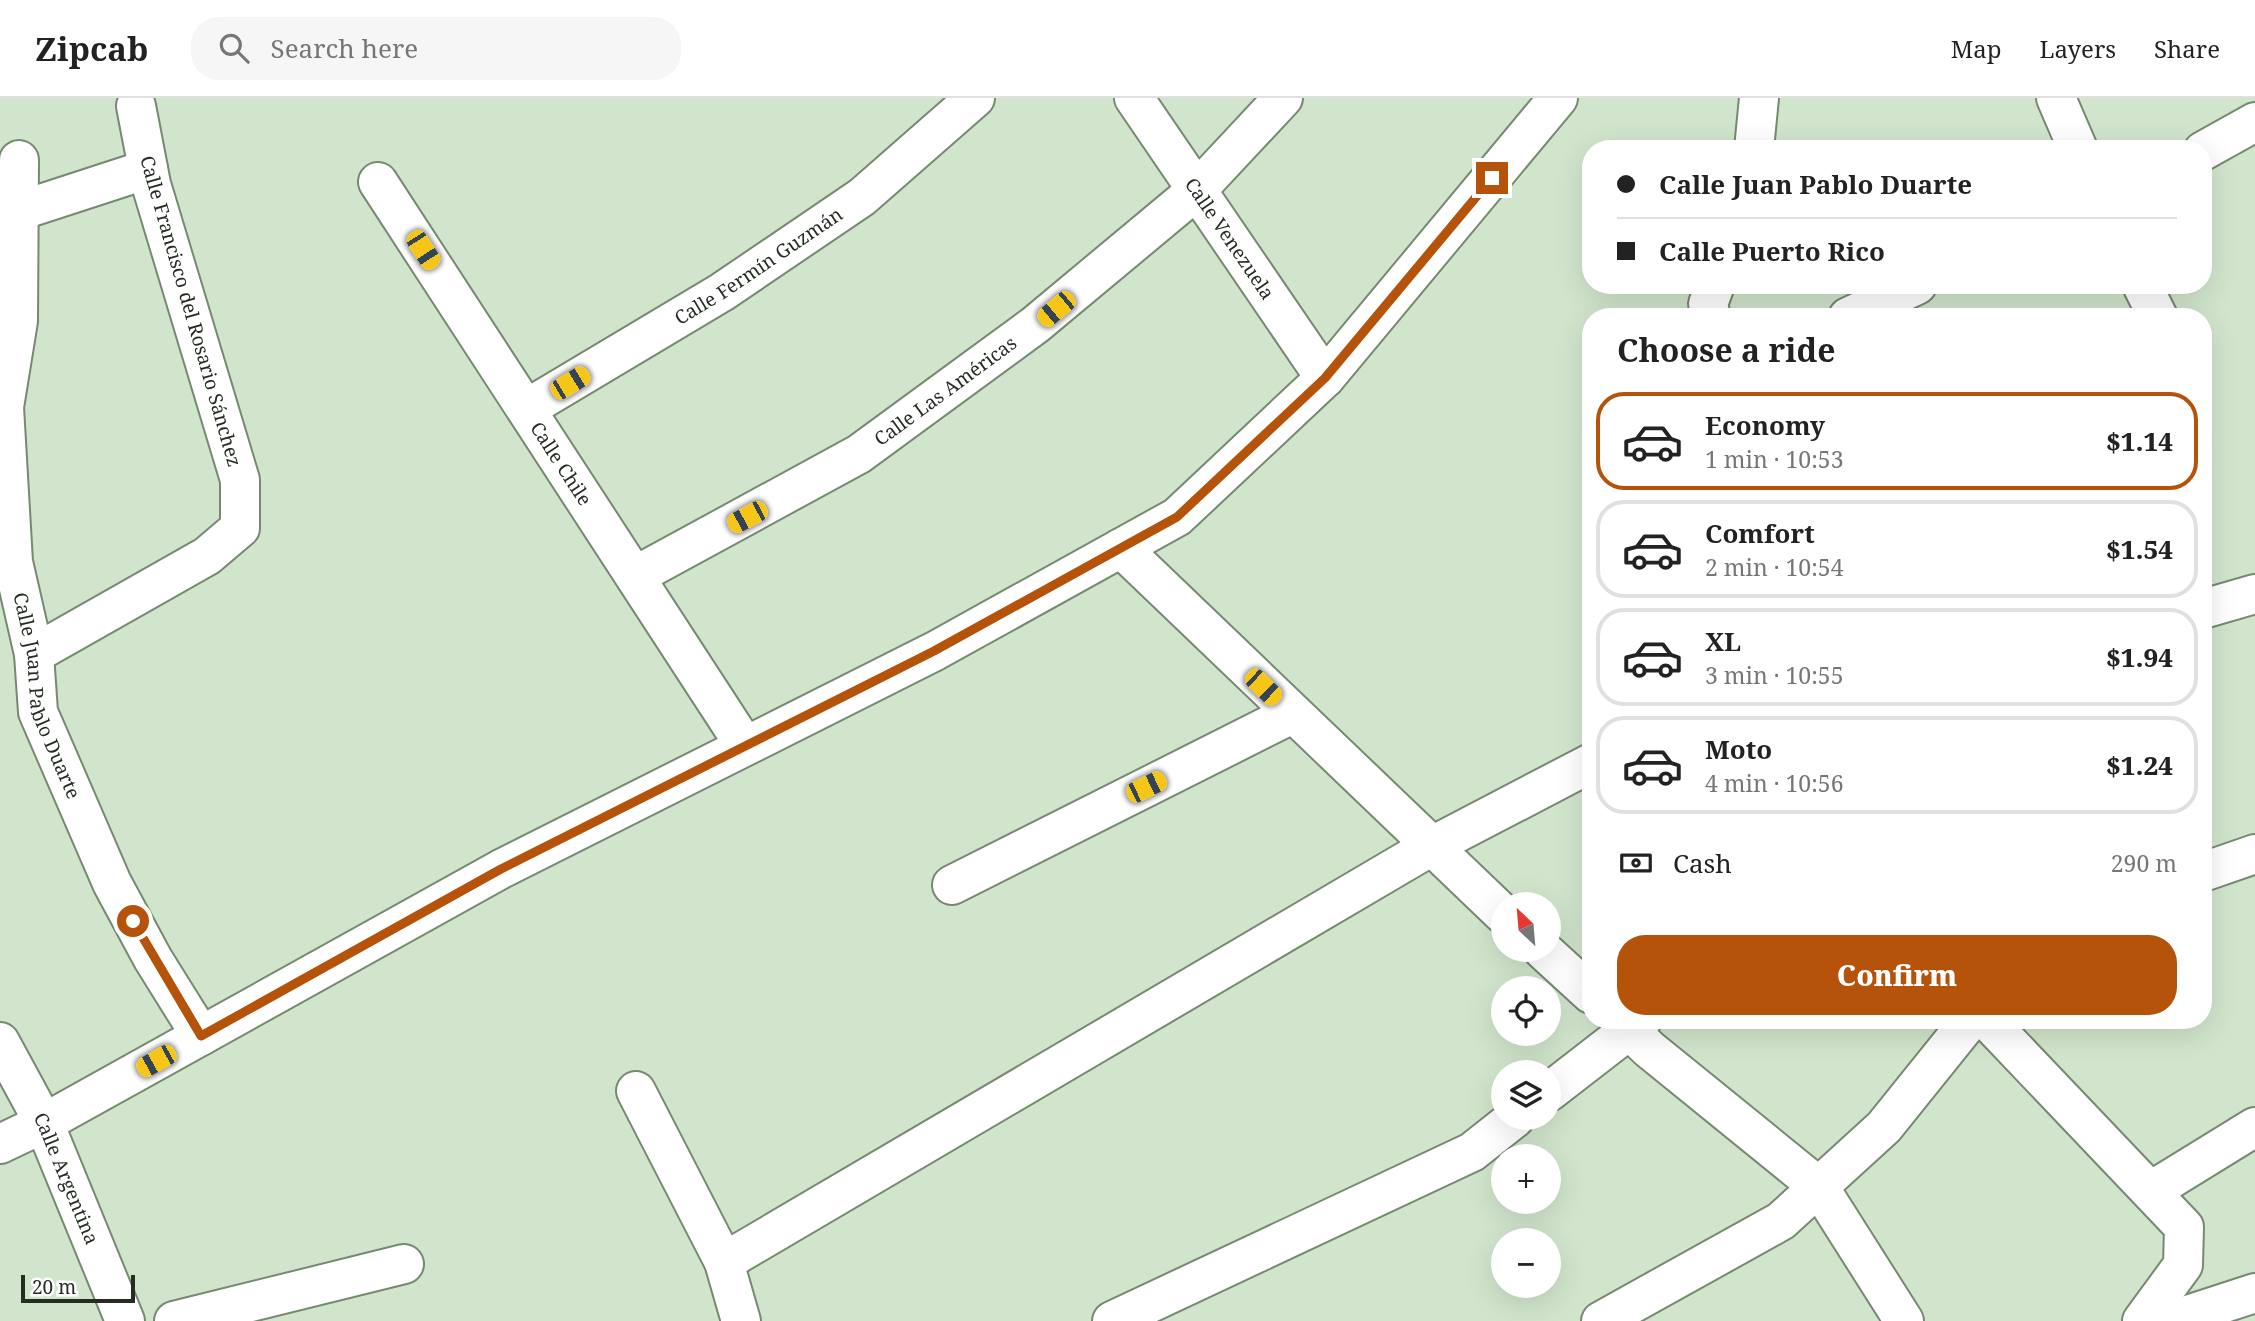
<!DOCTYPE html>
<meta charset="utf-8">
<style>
:root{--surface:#fff;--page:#f6f6f6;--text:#222;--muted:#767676;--line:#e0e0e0;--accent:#b45309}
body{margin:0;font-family:"Noto Serif",serif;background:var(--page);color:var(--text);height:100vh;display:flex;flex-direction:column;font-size:26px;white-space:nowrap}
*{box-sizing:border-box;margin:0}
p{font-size:23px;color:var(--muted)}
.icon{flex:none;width:38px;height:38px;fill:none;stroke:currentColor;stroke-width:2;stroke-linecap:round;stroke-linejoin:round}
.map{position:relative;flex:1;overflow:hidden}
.drawer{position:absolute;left:1582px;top:210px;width:630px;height:721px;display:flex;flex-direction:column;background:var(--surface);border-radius:28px;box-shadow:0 7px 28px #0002}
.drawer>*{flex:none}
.banner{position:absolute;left:1582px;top:42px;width:630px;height:154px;border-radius:28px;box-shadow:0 7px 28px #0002;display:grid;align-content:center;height:154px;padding:0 35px;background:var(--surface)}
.needle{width:46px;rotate:334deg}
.controls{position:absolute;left:1491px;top:794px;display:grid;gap:14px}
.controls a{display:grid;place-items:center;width:70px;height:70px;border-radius:50%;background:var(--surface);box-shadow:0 7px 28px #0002;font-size:35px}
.scale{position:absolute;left:21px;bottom:18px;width:114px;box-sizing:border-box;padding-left:7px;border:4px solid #252d23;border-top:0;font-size:19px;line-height:24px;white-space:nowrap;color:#252d23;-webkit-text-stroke:5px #fff;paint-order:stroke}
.end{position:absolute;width:32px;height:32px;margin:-16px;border:9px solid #b45309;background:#fff;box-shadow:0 0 0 4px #fff}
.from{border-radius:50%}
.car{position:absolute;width:21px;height:42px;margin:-21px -10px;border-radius:9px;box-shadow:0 0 5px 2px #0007;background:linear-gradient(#f5c518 24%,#345 0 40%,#f5c518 0 76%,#345 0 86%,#f5c518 0)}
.banner b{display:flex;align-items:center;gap:24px;height:66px;font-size:26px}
.banner b+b{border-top:2px solid var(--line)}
.banner i{width:18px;height:18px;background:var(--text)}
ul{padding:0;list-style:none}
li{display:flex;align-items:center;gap:21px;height:98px;margin:0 14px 10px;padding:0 21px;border:4px solid var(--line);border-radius:28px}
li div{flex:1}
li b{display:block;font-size:26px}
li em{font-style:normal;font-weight:800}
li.on{border-color:var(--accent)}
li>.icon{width:63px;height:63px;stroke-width:1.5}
h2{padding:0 35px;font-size:32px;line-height:84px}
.pay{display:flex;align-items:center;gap:18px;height:77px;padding:0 35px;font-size:26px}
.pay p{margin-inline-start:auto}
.cta{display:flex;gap:14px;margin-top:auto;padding:14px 35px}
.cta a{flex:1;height:80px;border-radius:28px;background:var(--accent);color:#fff;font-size:28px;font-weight:800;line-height:80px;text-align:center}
header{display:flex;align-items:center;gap:42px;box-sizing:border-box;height:98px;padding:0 35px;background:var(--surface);border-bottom:2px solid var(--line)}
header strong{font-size:33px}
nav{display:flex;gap:38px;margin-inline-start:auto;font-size:24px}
.search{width:490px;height:63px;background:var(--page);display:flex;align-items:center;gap:18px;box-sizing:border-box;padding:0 24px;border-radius:28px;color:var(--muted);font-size:26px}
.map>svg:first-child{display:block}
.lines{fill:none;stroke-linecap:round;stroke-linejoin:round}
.minor-casing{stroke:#768971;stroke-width:42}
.minor{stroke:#fff;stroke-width:38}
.route{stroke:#b45309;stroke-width:9}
.labels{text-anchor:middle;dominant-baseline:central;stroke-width:7;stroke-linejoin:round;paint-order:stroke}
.street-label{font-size:19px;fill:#252d23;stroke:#fff}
</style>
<header>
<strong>Zipcab</strong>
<div class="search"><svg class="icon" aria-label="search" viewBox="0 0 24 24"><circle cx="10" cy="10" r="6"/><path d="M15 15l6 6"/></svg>Search here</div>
<nav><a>Map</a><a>Layers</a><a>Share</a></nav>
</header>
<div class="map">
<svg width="2255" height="1223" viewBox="0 0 2255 1223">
<rect width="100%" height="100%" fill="#d1e5cc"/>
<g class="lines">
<g class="minor-casing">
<g id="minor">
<path id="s1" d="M1134 0 1325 280"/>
<path d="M2056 0 2078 51"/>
<path d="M1754 51 1759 0"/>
<path d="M2203 53 2255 24"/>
<path id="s2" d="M19 62 18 223 4 309 13 464 34 556 38 614 112 785 153 861 201 938"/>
<path id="s3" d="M378 84 745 648"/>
<path d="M0 125 19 113 148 71"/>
<path d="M2142 187 2158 219"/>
<path d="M1711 219 1708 206 1715 187"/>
<path d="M1848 219 1917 187"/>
<path id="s4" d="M526 311 722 194 862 99 975 0"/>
<path d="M1121 450 1503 816"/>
<path id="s5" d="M635 478 859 356 1035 227 1197 92 1283 0"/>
<path d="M2203 511 2255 496"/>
<path d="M34 556 207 458 240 430V382L151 86 136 8"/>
<path d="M2203 774 2255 756"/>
<path d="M952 787 1292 616"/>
<path d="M1543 852 1591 896"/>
<path d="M1619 922 1649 951 1819 1089 1904 1223"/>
<path d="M1987 922 2184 1129 2183 1167 2142 1223"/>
<path id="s6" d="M0 944 44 1025 125 1223"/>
<path d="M636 993 724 1164 741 1223"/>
<path d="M1549 994 1642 922"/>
<path d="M0 1046 44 1025 501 771 935 553 1177 419 1325 280 1558 0"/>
<path d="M2151 1093 2255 1029"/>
<path d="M724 1164 1430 749 1591 665"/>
<path d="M174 1223 404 1166"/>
<path d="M1112 1223 1472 1054 1515 1020"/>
<path d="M1601 1223 1781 1123 1884 1029 1970 922"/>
<path d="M2169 1223 2255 1195"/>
</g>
</g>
<use href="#minor" class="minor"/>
</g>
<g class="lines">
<path class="route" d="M133 823 201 938 501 771 934 553 1177 419 1325 280 1492 80"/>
</g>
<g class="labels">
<g class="street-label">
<text stroke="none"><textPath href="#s1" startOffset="170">Calle Venezuela</textPath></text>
<text stroke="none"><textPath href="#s4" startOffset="273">Calle Fermín Guzmán</textPath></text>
<text transform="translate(191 213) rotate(74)">Calle Francisco del Rosario Sánchez</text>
<text stroke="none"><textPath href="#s5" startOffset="362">Calle Las Américas</textPath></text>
<text stroke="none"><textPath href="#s3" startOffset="336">Calle Chile</textPath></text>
<text stroke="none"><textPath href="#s2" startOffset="542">Calle Juan Pablo Duarte</textPath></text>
<text stroke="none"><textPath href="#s6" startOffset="152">Calle Argentina</textPath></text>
</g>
</g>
</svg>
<div class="controls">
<a><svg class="needle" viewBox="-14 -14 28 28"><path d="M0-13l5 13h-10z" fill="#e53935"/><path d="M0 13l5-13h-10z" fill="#767676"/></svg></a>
<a><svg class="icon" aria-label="locate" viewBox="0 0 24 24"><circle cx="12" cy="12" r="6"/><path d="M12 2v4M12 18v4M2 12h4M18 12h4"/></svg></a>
<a><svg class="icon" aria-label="layers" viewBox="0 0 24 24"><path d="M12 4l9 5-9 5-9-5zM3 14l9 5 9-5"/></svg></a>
<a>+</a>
<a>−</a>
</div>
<div class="scale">20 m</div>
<i class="end from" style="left:133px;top:823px"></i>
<i class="end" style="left:1492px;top:80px"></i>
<i class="car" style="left:423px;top:152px;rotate:147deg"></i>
<i class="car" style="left:1056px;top:211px;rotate:230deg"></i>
<i class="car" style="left:570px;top:285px;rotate:59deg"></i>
<i class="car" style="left:747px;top:419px;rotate:242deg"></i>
<i class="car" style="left:1263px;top:589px;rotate:134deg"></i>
<i class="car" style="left:1146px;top:689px;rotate:64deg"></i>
<i class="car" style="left:156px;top:963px;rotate:241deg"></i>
<div class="banner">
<b><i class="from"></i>Calle Juan Pablo Duarte</b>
<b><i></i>Calle Puerto Rico</b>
</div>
<section class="drawer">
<h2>Choose a ride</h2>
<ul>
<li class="on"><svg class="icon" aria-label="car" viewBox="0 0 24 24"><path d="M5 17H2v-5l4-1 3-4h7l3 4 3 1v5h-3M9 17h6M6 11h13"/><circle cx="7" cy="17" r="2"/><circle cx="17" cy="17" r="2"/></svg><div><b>Economy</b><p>1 min · 10:53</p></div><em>$1.14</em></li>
<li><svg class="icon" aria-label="car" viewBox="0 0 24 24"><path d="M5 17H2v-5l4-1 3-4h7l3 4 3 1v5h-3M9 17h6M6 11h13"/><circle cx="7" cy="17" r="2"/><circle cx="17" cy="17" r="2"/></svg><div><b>Comfort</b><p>2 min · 10:54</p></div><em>$1.54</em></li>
<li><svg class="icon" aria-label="car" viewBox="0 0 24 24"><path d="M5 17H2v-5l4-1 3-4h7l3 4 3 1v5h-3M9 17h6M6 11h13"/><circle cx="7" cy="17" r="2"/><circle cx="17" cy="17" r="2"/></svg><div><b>XL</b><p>3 min · 10:55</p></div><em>$1.94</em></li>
<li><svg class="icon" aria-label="car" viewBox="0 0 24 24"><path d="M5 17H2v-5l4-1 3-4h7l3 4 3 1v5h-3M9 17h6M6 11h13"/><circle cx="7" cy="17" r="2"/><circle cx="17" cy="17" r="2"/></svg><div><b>Moto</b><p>4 min · 10:56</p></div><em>$1.24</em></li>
</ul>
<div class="pay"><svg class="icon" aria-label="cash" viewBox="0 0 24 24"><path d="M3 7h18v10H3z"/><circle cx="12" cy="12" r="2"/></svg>Cash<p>290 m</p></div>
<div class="cta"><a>Confirm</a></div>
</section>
</div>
